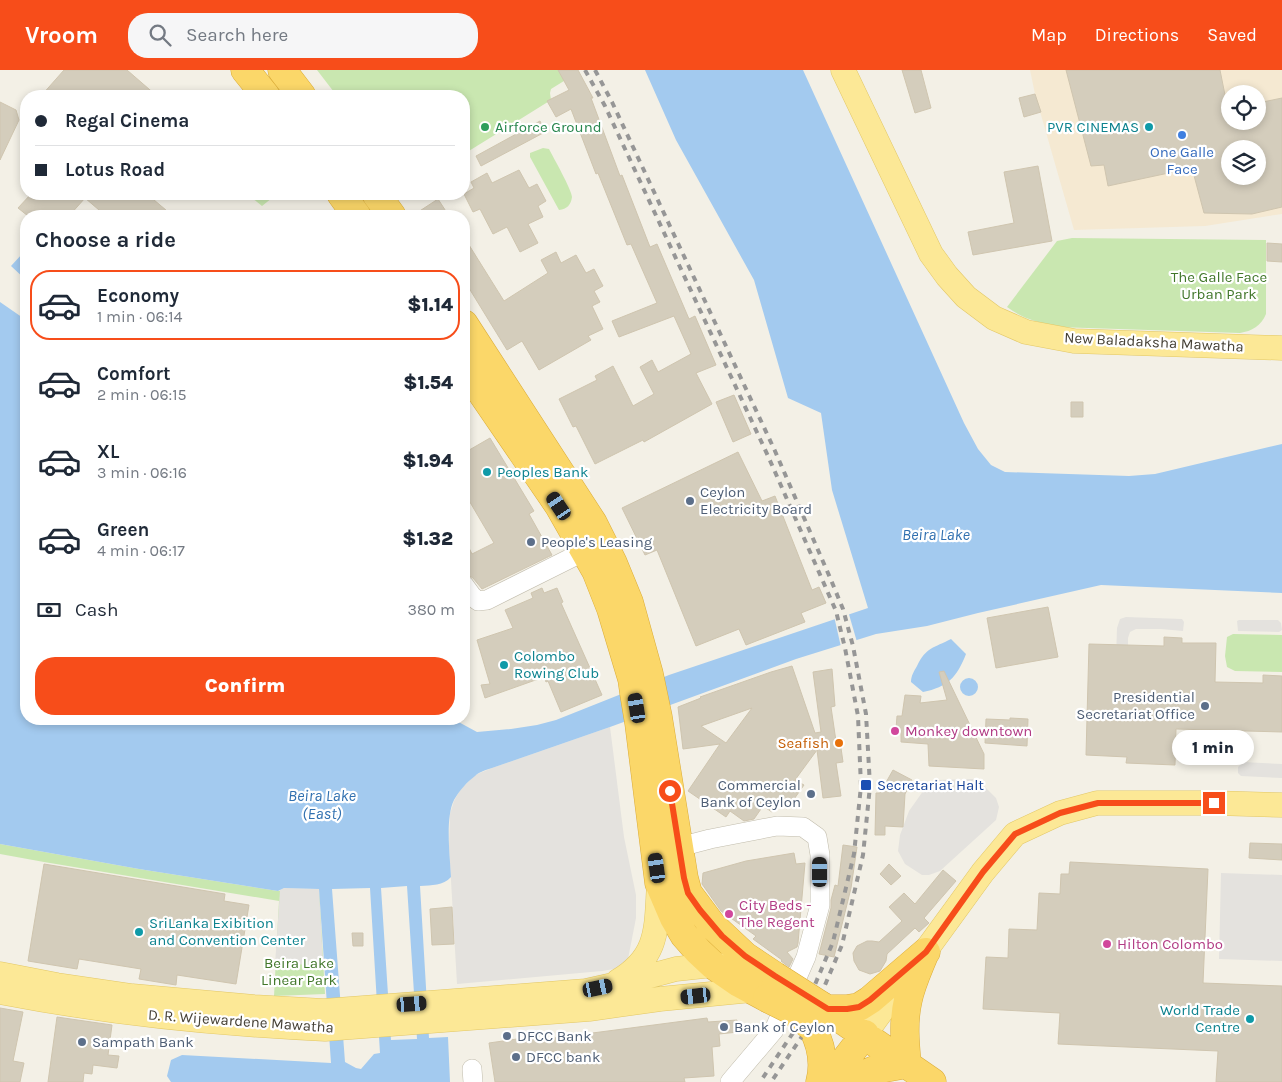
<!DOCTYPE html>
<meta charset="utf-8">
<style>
:root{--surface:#fff;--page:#f6f6f7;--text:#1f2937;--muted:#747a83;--line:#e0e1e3;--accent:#f74d1a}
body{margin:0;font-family:Karla,sans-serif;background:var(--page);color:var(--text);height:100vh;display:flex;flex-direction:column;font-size:19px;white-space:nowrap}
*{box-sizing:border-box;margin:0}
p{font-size:16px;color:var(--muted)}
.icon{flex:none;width:28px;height:28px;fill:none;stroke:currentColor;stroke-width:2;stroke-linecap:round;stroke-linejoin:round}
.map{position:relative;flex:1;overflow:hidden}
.sheet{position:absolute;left:20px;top:140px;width:450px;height:515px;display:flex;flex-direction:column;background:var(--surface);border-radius:20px;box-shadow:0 2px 8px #0003}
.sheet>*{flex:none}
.guide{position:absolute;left:20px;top:20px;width:450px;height:110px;border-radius:20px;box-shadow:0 2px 8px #0003;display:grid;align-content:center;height:110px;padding:0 15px;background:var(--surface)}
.fabs{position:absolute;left:1221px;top:15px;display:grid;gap:10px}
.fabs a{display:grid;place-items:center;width:45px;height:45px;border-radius:50%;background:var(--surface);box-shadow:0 2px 8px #0003;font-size:25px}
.end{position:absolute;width:22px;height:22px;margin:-11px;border:6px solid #f74d1a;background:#fff;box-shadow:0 0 0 2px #fff}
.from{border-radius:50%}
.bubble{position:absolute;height:35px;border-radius:18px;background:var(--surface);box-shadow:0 2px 8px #0003;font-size:16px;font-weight:800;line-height:35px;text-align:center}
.car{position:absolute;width:15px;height:30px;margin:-15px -8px;border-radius:6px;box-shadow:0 0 4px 1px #0007;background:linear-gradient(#222 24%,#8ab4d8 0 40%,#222 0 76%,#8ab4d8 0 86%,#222 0)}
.guide b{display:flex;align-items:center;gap:18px;height:48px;font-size:19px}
.guide b+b{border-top:1px solid var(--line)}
.guide i{width:12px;height:12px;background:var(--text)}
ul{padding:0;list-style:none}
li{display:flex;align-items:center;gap:15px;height:70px;margin:0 10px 8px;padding:0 5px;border:2px solid transparent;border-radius:20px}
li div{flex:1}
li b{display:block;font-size:19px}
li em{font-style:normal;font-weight:800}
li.active{border-color:var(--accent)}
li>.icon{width:45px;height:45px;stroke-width:1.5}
h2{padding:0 15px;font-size:22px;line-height:60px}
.pay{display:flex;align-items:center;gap:12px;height:55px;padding:0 15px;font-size:19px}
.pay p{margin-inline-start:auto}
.primary-button{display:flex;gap:10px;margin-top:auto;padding:10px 15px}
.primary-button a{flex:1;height:58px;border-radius:20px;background:var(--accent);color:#fff;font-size:20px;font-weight:800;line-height:58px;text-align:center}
header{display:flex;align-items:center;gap:30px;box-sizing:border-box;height:70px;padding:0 25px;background:var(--accent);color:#fff}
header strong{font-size:24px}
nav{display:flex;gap:28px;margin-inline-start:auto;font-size:18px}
.search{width:350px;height:45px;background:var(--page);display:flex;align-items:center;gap:12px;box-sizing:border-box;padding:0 18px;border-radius:20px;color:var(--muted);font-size:19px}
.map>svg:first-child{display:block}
.commercial{fill:#f5e9d2;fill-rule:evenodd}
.green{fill:#c9e7b0}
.parking{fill:#e4e2de}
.water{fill:#a3caef;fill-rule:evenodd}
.pier{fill:#f3f0e6}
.building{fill:#d4cdbc;stroke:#cfc5af;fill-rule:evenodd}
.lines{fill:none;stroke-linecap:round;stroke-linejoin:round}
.minor-casing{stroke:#c1bcac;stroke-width:20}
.major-casing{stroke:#e2c766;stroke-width:25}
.highway-casing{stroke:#dbac38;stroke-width:29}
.minor{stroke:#fff;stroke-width:19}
.major{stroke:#fce896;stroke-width:24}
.highway{stroke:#fbd769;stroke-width:28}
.rail{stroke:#969696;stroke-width:4;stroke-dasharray:6 6;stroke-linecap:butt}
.highway-bridge-casing{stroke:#dbac38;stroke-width:29;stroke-linecap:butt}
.highway-bridge{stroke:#fbd769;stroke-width:28}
.route{stroke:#f74d1a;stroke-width:6}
.leisure-dot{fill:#2e9e5b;stroke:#fff;stroke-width:2}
.culture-dot{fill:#0f9aa8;stroke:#fff;stroke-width:2}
.shop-dot{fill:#3f7fe0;stroke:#fff;stroke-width:2}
.service-dot{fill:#5c6f8a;stroke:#fff;stroke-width:2}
.hotel-dot{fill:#d1479c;stroke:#fff;stroke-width:2}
.food-dot{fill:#e8710a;stroke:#fff;stroke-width:2}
.transit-dot{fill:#1a4fb4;stroke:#fff;stroke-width:2}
.labels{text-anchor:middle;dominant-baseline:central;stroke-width:4.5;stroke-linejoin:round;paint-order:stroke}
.leisure-label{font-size:15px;fill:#27864d;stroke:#fff;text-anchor:start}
.culture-label{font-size:15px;fill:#0d838f;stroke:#fff;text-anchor:start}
.shop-label{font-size:15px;fill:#366cbe;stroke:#fff}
.park-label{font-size:15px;fill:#41772a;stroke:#fff}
.street-label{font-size:15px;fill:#464136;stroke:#fff}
.service-label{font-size:15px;fill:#4e5e75;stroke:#fff;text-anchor:start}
.hotel-label{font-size:15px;fill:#b23c85;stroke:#fff;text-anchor:start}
.food-label{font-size:15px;fill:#c56008;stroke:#fff;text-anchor:end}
.transit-label{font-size:15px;fill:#164399;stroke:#fff;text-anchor:start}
.water-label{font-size:16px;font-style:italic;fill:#3070b0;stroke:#fff}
</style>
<header>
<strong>Vroom</strong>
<div class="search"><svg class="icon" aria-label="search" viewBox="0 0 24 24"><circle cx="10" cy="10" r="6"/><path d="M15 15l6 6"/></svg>Search here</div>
<nav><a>Map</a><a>Directions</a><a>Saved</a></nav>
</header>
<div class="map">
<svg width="1282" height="1012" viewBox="0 0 1282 1012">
<rect width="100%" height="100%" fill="#f3f0e6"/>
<path class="commercial" d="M1030 0H1282V144L1205 156 1074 160 1035 24ZM1230 24H1258V51H1230ZM1230 79H1258V106H1230Z"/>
<path class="green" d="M317 0H570L572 6 551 19 550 23 551 30 464 84V26H337Z
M543 78 549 79C553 87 572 120 572 127 571 135 567 139 559 140L530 87V83Z
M247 124H277L262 136Z
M1072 168 1266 170V244C1261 256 1252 261 1240 263L1057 257C1038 252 1023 249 1007 237L1057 171Z
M1233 564 1282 565V602L1235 601 1227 597 1225 586 1227 567Z
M0 774 139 799 278 821 319 819 325 924 274 926 279 831 44 792 0 784Z"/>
<path class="parking" d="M1126 547 1182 549 1184 552 1183 561 1161 559H1136L1130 562 1128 568V597L1116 588 1117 558 1120 549Z
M1239 550H1278L1281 553 1282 560 1279 562 1238 561 1237 551Z
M610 657 624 767 636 825V848L628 889 623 895 614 899 602 901 457 914 449 776 450 744 454 731 460 720 475 705 492 698Z
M1243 692 1282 694V708L1241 706 1238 703V697Z
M973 709 983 715 996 728 999 737 996 750 940 801 929 805H922L905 794 898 781 900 765 909 741 926 717 937 710Z
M1221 803 1282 805V891L1219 889Z
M284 818 319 819 323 894 275 895 280 820Z"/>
<path class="water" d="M645 0H803L964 353 978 379 991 395 1005 402 1129 406 1155 404 1282 374V523L1101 515 978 543 927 556 876 564 796 589 610 657 492 698C486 700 479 702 475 706 467 712 459 721 454 730 445 748 450 786 451 807 443 816 432 815 420 816L429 968 448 967 450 1012H171L167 1006 171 990 182 985 331 993 319 819 284 818 278 821 139 799 0 774V232L26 250V649H453L477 662 511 659 537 655 556 650 669 605 868 538 832 420 821 343 788 328 754 210 676 70ZM407 816 417 969 391 970 381 818ZM370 818 380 983 374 984 361 999 356 998 345 992 332 819Z
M22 184 26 188V210L11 196Z
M951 569 966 584C957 607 948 617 923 622L911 612C911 606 914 601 917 596 926 577 934 578 951 569Z
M960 617a9 9 0 1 1 18 0a9 9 0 1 1-18 0Z"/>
<path class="pier" d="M848 541 857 572 841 577 834 546Z"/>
<path class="building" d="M64 0H127L157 26H41Z
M558 0H578L593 28H591L620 106 622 105 650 177 657 174 689 249 695 246 716 295 696 303 712 334 644 372 643 370 595 394 576 356 573 357 559 329 597 310 595 306 613 296 633 336 654 324 640 297 652 290 658 302 691 284 674 246 619 267 612 251 657 233 631 174 627 175 598 103 596 104 571 39 556 47 547 31 569 20Z
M902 0H921L931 38 915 43Z
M1066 0H1220L1228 40 1230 39V51H1258V33L1282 28V137L1252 144 1204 143 1192 98 1108 116 1104 95 1091 96ZM1230 79H1258V106H1230Z
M1035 24 1041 42 1024 47 1019 28Z
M0 32 16 40 19 50 0 90Z
M540 51 545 62 481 96 476 86Z
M1038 96 1052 171 973 185 968 162 1014 153 1004 102Z
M519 100 529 118 537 114 546 131 538 136 543 147 528 154 538 173 520 182 507 157 493 164 480 139 473 142 464 124 474 118 471 112 487 103 492 113Z
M31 124H147L173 146H106L85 128 69 146H28L18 138Z
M438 129 449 146H412Z
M464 167 504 231 548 203 541 190 556 182 561 193 576 185 586 203 594 199 603 216 594 221 600 232 592 236 603 259 588 266 591 270 539 300 522 271 507 280 464 210Z
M1267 173 1282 174V192L1267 191Z
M734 325 751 364 733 372 716 332Z
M1071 332H1083V347H1071Z
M490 368 534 441 529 444 552 485 482 519 473 508 466 504 464 500V468L472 484 494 473 464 422V383Z
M738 382 762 431 775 426 812 520 819 517 826 533 801 543 805 552 746 575 739 559 696 576 657 480 645 485 622 438Z
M542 518 544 523 557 518 563 532 561 533 602 625 561 642 548 611 546 612 544 607 485 628 481 615 490 614 477 570 513 558 505 540 533 528 531 523Z
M1048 537 1058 587 996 598 987 548Z
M1164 567 1182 568V573H1216L1215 612 1263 613V605L1282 606V662L1176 659 1175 695 1126 693 1127 687 1086 685 1089 574 1164 576Z
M792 596 815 663 821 662 813 602 832 599 835 636 831 637 837 678H841L843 692 836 693 841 726 823 728 817 680 795 710 804 715 787 739 778 733 772 742 763 736 754 749 744 751 730 741 726 747 688 721 720 674 683 679 678 637 701 628 700 627 771 602ZM752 638 726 673 701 656Z
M944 601 984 684V699L929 696 928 674 901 672V660L896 659 897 646H902L905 625 921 626 920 633 947 630 939 602Z
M1010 648 1028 649 1027 676 985 673 986 649 1010 650Z
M893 700 912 710 905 724 903 757 885 756V765H875L876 723H880Z
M1250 773 1282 774V790L1249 788Z
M843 775 857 777 851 818 834 887 819 884 831 838V830L835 815 838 816Z
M794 783 796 794 805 793 798 873 797 877 787 882 793 889 789 897 781 891 782 890 753 869 756 866 721 841 702 814 703 803 746 791Z
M1070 792 1208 799 1203 913 1282 916V1012H1216L1218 981 1058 974 1060 943 983 939 986 887 1008 888 1009 859 1037 860 1039 823 1060 824 1061 804H1069Z
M44 794 225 824 224 831 249 835 236 914 177 905 176 915 139 909 141 899 79 889 77 899 28 891Z
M889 794 901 806 891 815 880 804Z
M943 800 956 811 924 848 929 853 919 862 915 858 887 884 886 891 880 901 870 904 859 900 854 891 853 883 857 876 867 871H872L879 872 902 851 889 837 904 823 915 834Z
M452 837 454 874 432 875 430 839Z
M352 863H363V876H353Z
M0 938 23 942 13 991 24 993 20 1012H0Z
M57 947 112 955 108 985 119 986 117 998 93 995 92 1004 84 1003 83 1012H48Z
M707 948 708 952 737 950 738 962 719 964 720 976 712 977 714 1006 684 1008 685 1012H495L489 973 538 966 539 970Z"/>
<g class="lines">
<g class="minor-casing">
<path id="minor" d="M464 515 472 526 478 531 487 530 585 481
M668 780 710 769 777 756 803 757 817 767 820 785V835L806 887 774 960 730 1012
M472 999 473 1012"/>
</g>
<g class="major-casing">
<path id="major" d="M843 0 931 184 947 206 966 227 994 248 1026 262 1074 271 1282 278
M0 904 57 915 132 926 254 937 324 941 586 921 635 910 676 899 713 895 727 896
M618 911C660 886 656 857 659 813
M0 922C108 943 215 954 325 959L589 939 660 929 752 920
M865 964 983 802 1015 764 1060 743 1097 733H1214L1282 735"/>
</g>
<g class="highway-casing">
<path id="highway" d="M245 0 266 26
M282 0 302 26
M341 124 357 146
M376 124 392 146
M464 254 593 453 613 493 629 532 649 604 658 647 684 808 688 823 712 855 745 886 775 906
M464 297 559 436 596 501 611 539 632 609 634 623 639 653 659 813 674 848 684 865 698 881 713 895 739 913 767 928
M822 936 932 1012
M827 939H847L859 937 870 930 926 882
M812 957C821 974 825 993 820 1012
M907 994C905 973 903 951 908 930 911 915 918 900 924 885
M828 1012 865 964
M846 1012 874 1000 907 994"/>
</g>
<use href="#minor" class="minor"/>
<use href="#major" class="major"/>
<use href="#highway" class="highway"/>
<path class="rail" d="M585 0 605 36 768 386 836 541 845 578 858 646 861 716 854 784 833 872 797 957 760 1012
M595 0 612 32 775 381 831 510 843 539 853 576 866 644 870 716 863 785 842 875 805 962 771 1012"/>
<g class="highway-bridge-casing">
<path id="highway-bridge" d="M775 906 822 936
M767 928 791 940 812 957"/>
</g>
<use href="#highway-bridge" class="highway-bridge"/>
</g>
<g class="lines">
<path class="route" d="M670 721 684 808 688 823 700 840 722 866 745 886 775 906 828 939H847L859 937 870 930 926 882 983 802 1015 764 1060 743 1098 733H1214"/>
</g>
<circle class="leisure-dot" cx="485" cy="57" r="5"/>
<g class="culture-dot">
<circle cx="1149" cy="57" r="5"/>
<circle cx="487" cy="402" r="5"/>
<circle cx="504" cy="595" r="5"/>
<circle cx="139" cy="862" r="5"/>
<circle cx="1250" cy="949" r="5"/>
</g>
<circle class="shop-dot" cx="1182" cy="65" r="5"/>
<g class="service-dot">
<circle cx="690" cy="431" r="5"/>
<circle cx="531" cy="472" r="5"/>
<circle cx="1205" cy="636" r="5"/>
<circle cx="811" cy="724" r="5"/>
<circle cx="724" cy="957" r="5"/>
<circle cx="507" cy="966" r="5"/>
<circle cx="82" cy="972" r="5"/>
<circle cx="516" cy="987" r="5"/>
</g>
<g class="hotel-dot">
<circle cx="895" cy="661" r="5"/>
<circle cx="729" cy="844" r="5"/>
<circle cx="1107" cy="874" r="5"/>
</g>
<circle class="food-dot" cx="839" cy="673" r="5"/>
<rect class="transit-dot" x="860" y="709" width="12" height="12" rx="2.5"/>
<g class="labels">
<g class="leisure-label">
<text x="495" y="57">Airforce Ground</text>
</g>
<g class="culture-label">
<text x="1139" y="57" text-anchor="end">PVR CINEMAS</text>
<text x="497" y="402">Peoples Bank</text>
<text x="514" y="586">Colombo<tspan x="514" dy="17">Rowing Club</tspan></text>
<text x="149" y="853">SriLanka Exibition<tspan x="149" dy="17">and Convention Center</tspan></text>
<text x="1240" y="940" text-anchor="end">World Trade<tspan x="1240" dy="17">Centre</tspan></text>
</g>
<g class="shop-label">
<text x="1182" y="82">One Galle<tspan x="1182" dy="17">Face</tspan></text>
</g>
<g class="park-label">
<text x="1219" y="207">The Galle Face<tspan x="1219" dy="17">Urban Park</tspan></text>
<text x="299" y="893">Beira Lake<tspan x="299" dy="17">Linear Park</tspan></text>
</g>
<g class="street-label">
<text transform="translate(1154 272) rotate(3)">New Baladaksha Mawatha</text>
<text transform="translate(241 951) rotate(4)">D. R. Wijewardene Mawatha</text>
</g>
<g class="service-label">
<text x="700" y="422">Ceylon<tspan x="700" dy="17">Electricity Board</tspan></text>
<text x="541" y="472">People's Leasing</text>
<text x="1195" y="627" text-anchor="end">Presidential<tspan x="1195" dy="17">Secretariat Office</tspan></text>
<text x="801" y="715" text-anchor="end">Commercial<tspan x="801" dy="17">Bank of Ceylon</tspan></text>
<text x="734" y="957">Bank of Ceylon</text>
<text x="517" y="966">DFCC Bank</text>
<text x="92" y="972">Sampath Bank</text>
<text x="526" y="987">DFCC bank</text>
</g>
<g class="hotel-label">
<text x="905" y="661">Monkey downtown</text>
<text x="739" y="835">City Beds -<tspan x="739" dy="17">The Regent</tspan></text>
<text x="1117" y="874">Hilton Colombo</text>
</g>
<g class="food-label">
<text x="829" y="673">Seafish</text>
</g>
<g class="transit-label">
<text x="877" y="715">Secretariat Halt</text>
</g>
<g class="water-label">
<text x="936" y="464">Beira Lake</text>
<text x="322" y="725">Beira Lake<tspan x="322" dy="18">(East)</tspan></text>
</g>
</g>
</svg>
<div class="fabs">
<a><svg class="icon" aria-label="locate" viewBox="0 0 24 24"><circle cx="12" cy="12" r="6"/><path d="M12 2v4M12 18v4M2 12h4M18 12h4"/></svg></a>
<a><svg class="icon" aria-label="layers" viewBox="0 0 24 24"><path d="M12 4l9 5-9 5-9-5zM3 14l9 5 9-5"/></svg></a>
</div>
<i class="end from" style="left:670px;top:721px"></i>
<i class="end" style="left:1214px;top:733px"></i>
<div class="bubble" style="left:1172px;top:660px;width:82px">1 min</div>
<i class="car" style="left:559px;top:436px;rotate:326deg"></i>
<i class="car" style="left:637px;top:638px;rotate:351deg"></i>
<i class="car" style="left:657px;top:798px;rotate:352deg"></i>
<i class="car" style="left:820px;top:802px;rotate:0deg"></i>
<i class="car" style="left:598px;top:918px;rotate:78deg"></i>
<i class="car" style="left:696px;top:926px;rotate:264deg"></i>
<i class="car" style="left:412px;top:934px;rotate:86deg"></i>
<div class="guide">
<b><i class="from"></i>Regal Cinema</b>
<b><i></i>Lotus Road</b>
</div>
<section class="sheet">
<h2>Choose a ride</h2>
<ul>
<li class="active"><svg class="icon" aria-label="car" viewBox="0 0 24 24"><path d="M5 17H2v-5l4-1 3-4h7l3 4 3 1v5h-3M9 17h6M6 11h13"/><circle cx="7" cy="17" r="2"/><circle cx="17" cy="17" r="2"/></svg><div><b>Economy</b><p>1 min · 06:14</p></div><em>$1.14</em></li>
<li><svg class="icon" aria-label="car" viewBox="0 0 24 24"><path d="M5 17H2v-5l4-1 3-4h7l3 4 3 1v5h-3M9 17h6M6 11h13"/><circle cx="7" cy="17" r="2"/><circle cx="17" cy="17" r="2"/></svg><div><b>Comfort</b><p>2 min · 06:15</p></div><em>$1.54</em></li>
<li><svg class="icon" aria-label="car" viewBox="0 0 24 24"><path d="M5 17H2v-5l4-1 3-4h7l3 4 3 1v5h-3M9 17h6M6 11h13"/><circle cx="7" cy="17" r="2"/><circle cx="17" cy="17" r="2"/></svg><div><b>XL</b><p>3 min · 06:16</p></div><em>$1.94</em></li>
<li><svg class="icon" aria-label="car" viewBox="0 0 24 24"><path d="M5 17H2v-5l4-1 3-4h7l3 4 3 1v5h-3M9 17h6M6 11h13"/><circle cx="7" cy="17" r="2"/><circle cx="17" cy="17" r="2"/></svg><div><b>Green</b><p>4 min · 06:17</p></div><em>$1.32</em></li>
</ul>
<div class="pay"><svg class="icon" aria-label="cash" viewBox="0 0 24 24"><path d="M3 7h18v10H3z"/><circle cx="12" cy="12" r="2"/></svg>Cash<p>380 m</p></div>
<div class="primary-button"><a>Confirm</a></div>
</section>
</div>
